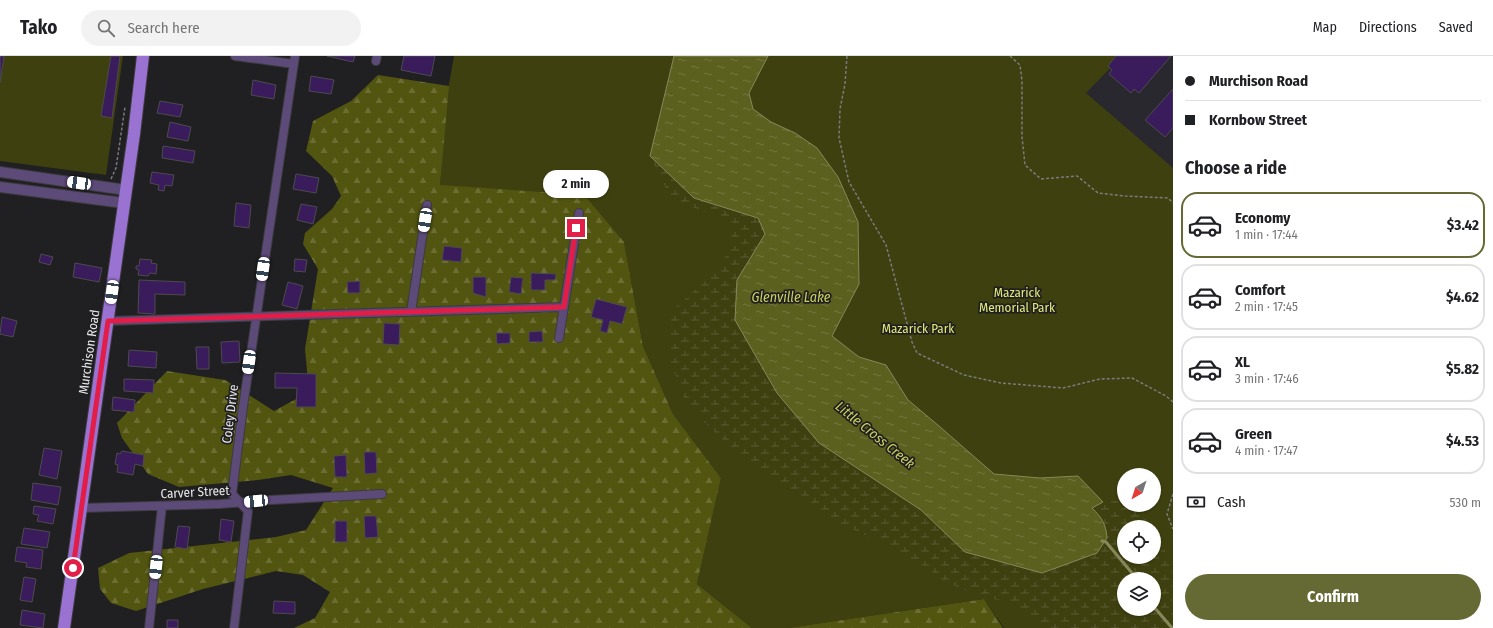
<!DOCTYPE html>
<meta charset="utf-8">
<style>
:root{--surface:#fff;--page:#f2f2f2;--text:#202124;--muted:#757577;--line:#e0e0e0;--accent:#656933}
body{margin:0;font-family:"Fira Sans Condensed",sans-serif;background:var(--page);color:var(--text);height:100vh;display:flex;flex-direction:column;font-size:15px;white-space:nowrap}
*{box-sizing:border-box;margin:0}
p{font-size:13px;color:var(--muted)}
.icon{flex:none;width:22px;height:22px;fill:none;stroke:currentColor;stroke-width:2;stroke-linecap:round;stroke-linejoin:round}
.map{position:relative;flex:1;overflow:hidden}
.drawer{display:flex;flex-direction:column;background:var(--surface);width:320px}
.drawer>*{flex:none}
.guide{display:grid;align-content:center;height:88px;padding:0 12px;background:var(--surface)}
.needle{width:26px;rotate:219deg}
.controls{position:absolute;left:1117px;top:412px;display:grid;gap:8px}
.controls a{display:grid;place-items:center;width:44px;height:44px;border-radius:50%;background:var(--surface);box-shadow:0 1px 3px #0004;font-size:20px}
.end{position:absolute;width:18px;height:18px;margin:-9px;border:5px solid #e11d48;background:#fff;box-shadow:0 0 0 2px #fff}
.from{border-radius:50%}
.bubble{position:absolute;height:28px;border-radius:14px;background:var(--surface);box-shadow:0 1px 3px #0004;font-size:13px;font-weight:700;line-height:28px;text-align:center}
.car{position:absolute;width:12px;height:24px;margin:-12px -6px;border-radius:5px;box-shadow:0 0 3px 1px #0007;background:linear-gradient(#fff 24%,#345 0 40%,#fff 0 76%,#345 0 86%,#fff 0)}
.guide b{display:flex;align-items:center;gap:14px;height:38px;font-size:15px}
.guide b+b{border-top:1px solid var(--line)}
.guide i{width:10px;height:10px;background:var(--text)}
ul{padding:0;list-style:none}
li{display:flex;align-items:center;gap:12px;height:66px;margin:0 8px 6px;padding:0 4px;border:2px solid var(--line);border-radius:16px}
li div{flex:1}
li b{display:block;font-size:15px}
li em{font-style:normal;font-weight:700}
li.current{border-color:var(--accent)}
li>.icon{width:36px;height:36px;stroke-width:1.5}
h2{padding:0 12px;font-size:18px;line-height:48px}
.pay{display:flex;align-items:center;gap:10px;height:44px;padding:0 12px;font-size:15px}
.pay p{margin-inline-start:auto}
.primary-button{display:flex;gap:8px;margin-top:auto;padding:8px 12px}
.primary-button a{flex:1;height:46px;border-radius:24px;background:var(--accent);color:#fff;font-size:16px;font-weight:700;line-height:46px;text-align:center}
header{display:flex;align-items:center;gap:24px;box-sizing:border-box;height:56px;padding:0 20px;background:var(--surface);border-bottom:1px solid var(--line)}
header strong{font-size:19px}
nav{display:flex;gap:22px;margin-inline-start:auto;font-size:14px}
.search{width:280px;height:36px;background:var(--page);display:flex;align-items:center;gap:10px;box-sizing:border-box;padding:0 14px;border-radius:22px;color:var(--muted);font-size:15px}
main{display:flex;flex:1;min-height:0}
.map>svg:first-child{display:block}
.built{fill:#2a282f}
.green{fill:#3e400f;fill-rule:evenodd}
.forest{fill:url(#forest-firs)}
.wetland{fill:url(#wetland-marsh);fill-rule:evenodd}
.water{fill:url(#water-ripples);stroke:#86885b}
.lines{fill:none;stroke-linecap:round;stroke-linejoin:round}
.stream{stroke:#86885b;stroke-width:3}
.building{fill:#3a1c5c;stroke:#4c4b4e}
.minor-casing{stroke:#3c3b3d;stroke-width:10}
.tertiary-casing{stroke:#3c3b3d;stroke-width:12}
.primary-casing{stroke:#3c3b3d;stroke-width:14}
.path{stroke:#7b7b7c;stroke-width:1.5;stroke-dasharray:3 2;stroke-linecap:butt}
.minor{stroke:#5c4a78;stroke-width:8}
.tertiary{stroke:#5c4a78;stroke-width:10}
.primary{stroke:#9a72d2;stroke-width:12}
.route{stroke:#e11d48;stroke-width:5}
.labels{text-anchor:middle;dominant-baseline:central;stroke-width:3.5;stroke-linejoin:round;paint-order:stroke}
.park-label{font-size:13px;fill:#e2e976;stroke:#201f21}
.street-label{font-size:13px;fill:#e7e7e8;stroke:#201f21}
.water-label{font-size:14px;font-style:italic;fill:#cad15e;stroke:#201f21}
</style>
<header>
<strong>Tako</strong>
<div class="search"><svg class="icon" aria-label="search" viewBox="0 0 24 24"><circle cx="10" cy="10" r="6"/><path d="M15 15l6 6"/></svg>Search here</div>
<nav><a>Map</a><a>Directions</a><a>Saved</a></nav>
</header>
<main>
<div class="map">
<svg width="1173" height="572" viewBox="0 0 1173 572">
<defs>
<pattern id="forest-firs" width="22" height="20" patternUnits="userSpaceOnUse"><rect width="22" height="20" fill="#525510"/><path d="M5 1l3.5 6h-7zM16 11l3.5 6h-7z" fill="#6b6d33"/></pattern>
<pattern id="wetland-marsh" width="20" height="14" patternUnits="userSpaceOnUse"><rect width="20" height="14" fill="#3e400f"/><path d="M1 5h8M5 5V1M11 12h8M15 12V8" fill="none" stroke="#5a5c32"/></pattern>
<pattern id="water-ripples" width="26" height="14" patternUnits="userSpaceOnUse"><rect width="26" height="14" fill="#5c601e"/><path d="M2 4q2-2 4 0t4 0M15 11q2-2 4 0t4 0" fill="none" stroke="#73773f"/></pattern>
</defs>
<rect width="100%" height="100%" fill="#201f21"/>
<path class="built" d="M1075 0H1173V122L1109 113Z"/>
<path class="green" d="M0 0H123L106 119 0 105Z
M454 0H1122L1086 37 1173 112V572H1004L984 543 788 572H752L697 528 721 422 673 358 643 290 624 186 440 129 447 39ZM1124 419H1154V449H1124ZM1124 471H1154V501H1124ZM1124 523H1154V553H1124Z"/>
<path class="forest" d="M378 19 449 30 440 129 584 139 624 186 643 290 673 358 721 422 697 528 752 572H294L315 562 330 536 303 519 276 515 203 533 136 555 111 547 100 533 98 512 129 497 276 481 306 474 333 432 291 419 258 424 179 431 148 418 122 382 117 367 167 315 225 324 274 355 309 336 305 293 318 213 303 188 305 177 332 153 341 140 332 120 306 95 313 65 351 45Z
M984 543 1003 572H788Z"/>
<path class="wetland" d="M650 100 694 142 758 162 765 178 737 224 819 387 921 454 965 496 1097 497 1107 482C1106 468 1102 461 1092 452 1102 447 1113 442 1124 447V449H1128L1141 455 1157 471 1172 516 1173 572H1050L1010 547 974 538 944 525 931 515 874 483 821 459 754 413 686 349 669 300 672 254 717 215 731 190 732 166 671 143ZM1124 471H1154V501H1124ZM1124 523H1154V553H1124Z"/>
<path class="water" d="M674 0H768L749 37 753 53 771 66 795 77 817 92 838 121 858 166 859 228 832 280 859 301 886 309 908 344 939 370 994 418 1040 422 1078 420 1103 446 1092 452C1102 462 1106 468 1107 482L1097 497 1042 517 965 496 921 454 819 387 777 337 735 264 737 224 765 178 758 162 694 142 650 100Z"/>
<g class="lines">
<path class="stream" d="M1102 485 1106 486 1137 523
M1154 551 1172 572"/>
</g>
<path class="building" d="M0 0H4L0 27Z
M111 0H120L112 62 101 60Z
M327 0H355L353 6Z
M404 0H435L431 20 401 14Z
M1116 0H1171L1139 37 1134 33 1131 37 1109 18 1112 14 1108 10Z
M311 20 334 24 331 38 309 35Z
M253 24 276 29 274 43 251 39Z
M1173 33V72L1165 81 1145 64Z
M160 45 183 49 180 61 157 57Z
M170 66 191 71 188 85 167 81Z
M163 90 195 95 193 107 162 102Z
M152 116 174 119 172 130 165 129 164 135 158 134 159 129 150 127Z
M296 118 319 122 316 137 293 133Z
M236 147 251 149 249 172 234 170Z
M301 148 317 151 313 168 297 164Z
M444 190 462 192 461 206 442 204Z
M41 198 53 201 50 209 39 206Z
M140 203 152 204 151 207 157 208 156 218 150 217 148 220 138 219 139 214 136 213V210H139Z
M295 203 307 204 305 216 294 215Z
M75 207 102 212 99 226 73 221Z
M531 217 556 218 555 224H545V234H531Z
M473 221H486V241L473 237Z
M511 221 523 222 521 238 509 236Z
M139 224 185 226V239L155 238V258L138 257Z
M360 225V237H348L347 226Z
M288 226 303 230 297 253 282 249Z
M596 243 627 251 622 268 610 265 607 277 600 275 603 264 591 261Z
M2 261 17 265 13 281 0 278Z
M384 267 400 268 399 289 383 288Z
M542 275 543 286H529V276Z
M496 277H510V287L497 288Z
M239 285 240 306 222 307 221 286Z
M196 291H209V313H197Z
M129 294 157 296 156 312 128 310Z
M275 317 316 318V351H296L297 332H275Z
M124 323 154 324 153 337 124 335Z
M113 341 135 344 134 356 112 354Z
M44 392 62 395 57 423 39 419Z
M122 395 144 399 143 410 135 408 133 419 117 416 118 409 115 408 117 397 120 398Z
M364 396H376L377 417 365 418Z
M346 399 347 421H335L334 400Z
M33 427 61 431 58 449 31 444Z
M34 450 56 453 53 468 37 465 39 459 33 458Z
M364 460H376L378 481 365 482Z
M221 463 234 465 231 486 219 484Z
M335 465H347V486H335Z
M178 470 190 471 187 493 175 491Z
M24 472 50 476 47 492 21 488Z
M17 491 43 494 41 513 26 511 27 507 15 505Z
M24 521 36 523 32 546 20 544Z
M274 545 295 546V558L273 557Z
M22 554 45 558 43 572 20 569Z
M167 564H178V572H167Z"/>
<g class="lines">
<g class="minor-casing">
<path id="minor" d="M235 0 294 8
M376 5 377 0
M411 256 427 149
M108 265 564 251
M559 282 579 157
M81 452 220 448 271 444 382 438
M149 572 162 450
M234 572 248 455 232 438 243 351 295 0"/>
</g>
<g class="tertiary-casing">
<path id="tertiary" d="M0 116 126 134
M0 131 124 147"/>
</g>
<g class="primary-casing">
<path id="primary" d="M64 572 134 78 143 0"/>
</g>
<path class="path" d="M847 0 845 28 840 53 839 82 849 126 886 189 912 286 917 297 964 319 1001 327 1063 332 1100 323 1132 322 1166 340 1173 346
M1010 0 1020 9 1022 25V81L1025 109 1041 123 1077 120 1098 137 1125 140 1168 142 1173 147
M111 123 116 112 125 51
M1173 438 1167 458 1173 473"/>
<use href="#minor" class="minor"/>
<use href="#tertiary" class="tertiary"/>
<use href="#primary" class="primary"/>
</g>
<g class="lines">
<path class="route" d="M73 512 108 265 564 251 576 172"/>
</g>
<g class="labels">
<g class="park-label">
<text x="1017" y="236">Mazarick<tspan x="1017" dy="15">Memorial Park</tspan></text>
<text x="918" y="272">Mazarick Park</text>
</g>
<g class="street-label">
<text transform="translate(89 296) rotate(-82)">Murchison Road</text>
<text transform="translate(230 358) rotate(-83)">Coley Drive</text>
<text transform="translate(195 436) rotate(-3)">Carver Street</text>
</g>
<g class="water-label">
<text x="791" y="241">Glenville Lake</text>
<text transform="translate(875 379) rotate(39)">Little Cross Creek</text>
</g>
</g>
</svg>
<div class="controls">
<a><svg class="needle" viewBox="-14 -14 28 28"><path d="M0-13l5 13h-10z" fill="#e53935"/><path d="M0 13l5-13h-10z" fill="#757577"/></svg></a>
<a><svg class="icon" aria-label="locate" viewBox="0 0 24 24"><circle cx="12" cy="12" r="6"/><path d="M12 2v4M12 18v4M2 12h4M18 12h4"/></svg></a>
<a><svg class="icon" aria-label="layers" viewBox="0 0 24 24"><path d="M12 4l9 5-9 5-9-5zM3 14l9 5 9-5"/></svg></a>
</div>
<i class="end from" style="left:73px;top:512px"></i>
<i class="end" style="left:576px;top:172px"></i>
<div class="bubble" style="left:543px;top:114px;width:66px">2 min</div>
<i class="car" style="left:79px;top:127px;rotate:278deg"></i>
<i class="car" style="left:425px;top:164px;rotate:189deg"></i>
<i class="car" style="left:263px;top:213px;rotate:188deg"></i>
<i class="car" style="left:112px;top:236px;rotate:188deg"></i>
<i class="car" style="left:249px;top:306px;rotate:188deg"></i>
<i class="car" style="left:256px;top:445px;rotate:265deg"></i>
<i class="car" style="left:156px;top:511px;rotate:186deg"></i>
</div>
<section class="drawer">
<div class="guide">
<b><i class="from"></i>Murchison Road</b>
<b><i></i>Kornbow Street</b>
</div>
<h2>Choose a ride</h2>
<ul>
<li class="current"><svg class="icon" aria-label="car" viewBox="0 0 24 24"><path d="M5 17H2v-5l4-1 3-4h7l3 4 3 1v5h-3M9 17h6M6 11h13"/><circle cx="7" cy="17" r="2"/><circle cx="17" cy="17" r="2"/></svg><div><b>Economy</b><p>1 min · 17:44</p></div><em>$3.42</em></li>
<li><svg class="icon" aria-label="car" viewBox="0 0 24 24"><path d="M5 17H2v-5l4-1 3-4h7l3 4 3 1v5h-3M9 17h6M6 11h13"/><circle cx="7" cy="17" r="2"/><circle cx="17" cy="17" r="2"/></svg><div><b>Comfort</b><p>2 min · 17:45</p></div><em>$4.62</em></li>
<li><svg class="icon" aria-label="car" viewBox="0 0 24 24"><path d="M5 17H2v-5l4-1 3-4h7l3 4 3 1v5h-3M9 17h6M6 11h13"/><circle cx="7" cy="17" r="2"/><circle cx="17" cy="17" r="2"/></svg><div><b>XL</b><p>3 min · 17:46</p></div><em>$5.82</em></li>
<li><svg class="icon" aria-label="car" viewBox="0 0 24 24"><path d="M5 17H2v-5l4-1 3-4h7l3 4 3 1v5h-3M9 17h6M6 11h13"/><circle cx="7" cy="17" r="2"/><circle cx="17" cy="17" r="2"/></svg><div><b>Green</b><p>4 min · 17:47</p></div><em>$4.53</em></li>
</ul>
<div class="pay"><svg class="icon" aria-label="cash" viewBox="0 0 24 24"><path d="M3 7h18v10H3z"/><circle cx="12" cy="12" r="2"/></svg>Cash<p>530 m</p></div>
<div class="primary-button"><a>Confirm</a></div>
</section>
</main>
